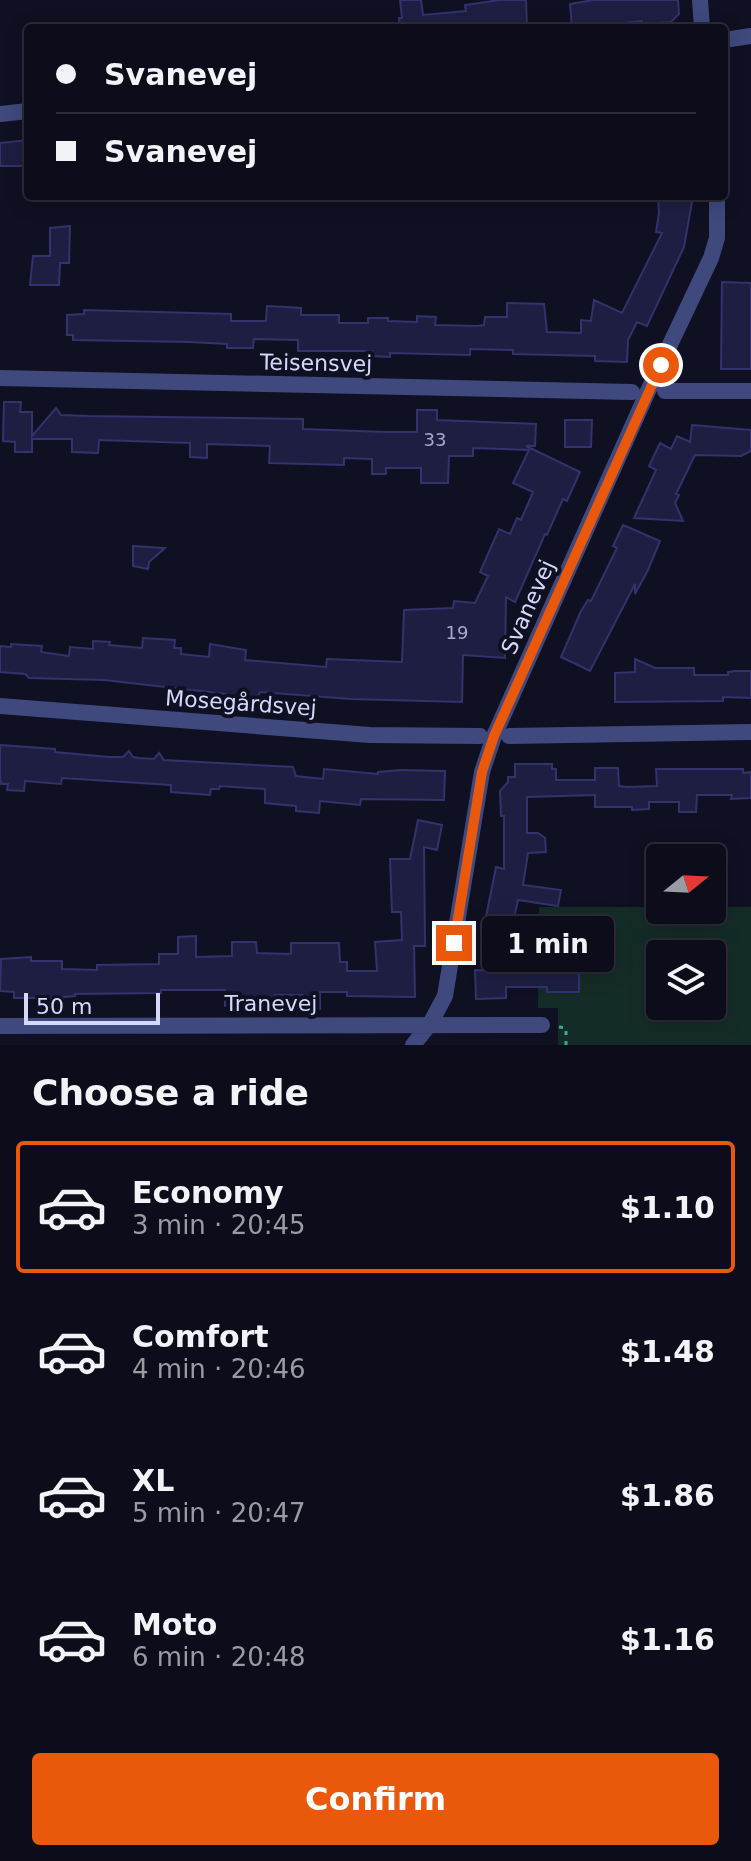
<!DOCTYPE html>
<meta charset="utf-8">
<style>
:root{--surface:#0c0c1a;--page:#151523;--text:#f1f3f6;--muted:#9a9ba2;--line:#2c2c39;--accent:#ea580c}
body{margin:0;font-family:"DejaVu Sans",sans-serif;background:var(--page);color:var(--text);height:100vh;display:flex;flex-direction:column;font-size:30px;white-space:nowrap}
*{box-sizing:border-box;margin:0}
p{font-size:26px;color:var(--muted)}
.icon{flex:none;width:44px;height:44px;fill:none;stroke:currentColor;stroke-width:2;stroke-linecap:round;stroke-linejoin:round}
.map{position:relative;height:1045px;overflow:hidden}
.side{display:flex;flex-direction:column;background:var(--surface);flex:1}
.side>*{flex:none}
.guide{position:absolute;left:24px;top:24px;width:704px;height:176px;border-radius:8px;box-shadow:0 4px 20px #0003,0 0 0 2px var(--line);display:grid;align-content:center;height:176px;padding:0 32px;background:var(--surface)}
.needle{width:52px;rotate:72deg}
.tools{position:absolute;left:646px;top:844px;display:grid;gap:16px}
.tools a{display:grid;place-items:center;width:80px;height:80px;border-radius:8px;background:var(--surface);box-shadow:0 4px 20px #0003,0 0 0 2px var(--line);font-size:40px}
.scale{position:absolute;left:24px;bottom:20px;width:136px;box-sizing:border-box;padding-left:8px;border:4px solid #d5d8fb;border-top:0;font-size:22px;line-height:28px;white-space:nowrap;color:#d5d8fb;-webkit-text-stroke:6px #101023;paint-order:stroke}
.end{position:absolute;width:36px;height:36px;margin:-18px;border:10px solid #ea580c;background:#fff;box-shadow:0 0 0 4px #fff}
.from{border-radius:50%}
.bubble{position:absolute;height:56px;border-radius:8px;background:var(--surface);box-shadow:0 4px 20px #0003,0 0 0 2px var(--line);font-size:26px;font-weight:800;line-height:56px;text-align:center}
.guide b{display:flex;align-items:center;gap:28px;height:76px;font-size:30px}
.guide b+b{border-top:2px solid var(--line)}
.guide i{width:20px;height:20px;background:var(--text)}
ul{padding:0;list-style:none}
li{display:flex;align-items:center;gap:24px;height:132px;margin:0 16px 12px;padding:0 16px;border:4px solid transparent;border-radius:8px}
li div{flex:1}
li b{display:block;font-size:30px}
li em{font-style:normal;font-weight:800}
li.selected{border-color:var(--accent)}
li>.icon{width:72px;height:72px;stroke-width:1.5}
h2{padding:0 32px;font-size:36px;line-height:96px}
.button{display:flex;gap:16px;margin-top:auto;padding:16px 32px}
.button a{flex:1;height:92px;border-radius:8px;background:var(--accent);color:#fff;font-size:32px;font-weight:800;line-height:92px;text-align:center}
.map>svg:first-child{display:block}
.green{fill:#142c27;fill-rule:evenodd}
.building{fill:#1e1e42;stroke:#32326c;stroke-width:2}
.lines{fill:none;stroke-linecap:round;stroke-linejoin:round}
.path{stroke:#39ac8f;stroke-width:3;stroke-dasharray:4 6;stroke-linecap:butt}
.minor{stroke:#3f497e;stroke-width:16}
.route{stroke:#ea580c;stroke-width:10}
.labels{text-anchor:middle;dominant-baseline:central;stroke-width:8;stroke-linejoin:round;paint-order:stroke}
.number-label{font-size:18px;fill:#a7aacd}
.street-label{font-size:22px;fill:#d5d8fb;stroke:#101023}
</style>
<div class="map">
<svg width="751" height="1045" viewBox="0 0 751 1045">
<rect width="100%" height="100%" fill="#101023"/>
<path class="green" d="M539 907H660V910H712V907H751V1045H558V1008H538ZM660 954H712V1006H660Z"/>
<path class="building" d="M400 0H421L423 15 466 11 465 5 500 0H526L527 28H400L399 18H402Z
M593 0H678L679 14 671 22 642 24V21L572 28 570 4Z
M28 140V166H0V143Z
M658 196H693L684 247 647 326 637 322 628 340 627 362 595 361V356L513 354V350L470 349V355L390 353V357L372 356 373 351H298V340L254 339 253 348H227V344L190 342 73 340V335H67V315L84 314V310L231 314V321H266L267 306 286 307 301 308V315H339V323H368V318H388V321L417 322V316L436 317 435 325 477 326 484 325 485 317H507V303L544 304 547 332 581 333V320L591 321 594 300 622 313 662 233 656 232 659 213Z
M70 226 69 263H60L59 285H30L33 256H50V228Z
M722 282 751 283V369H721Z
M4 402H21L20 412H32V436L56 408 61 415 88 416 303 419V429L386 432H417V410H437V420L536 424 535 446H526L580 472 567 501 563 499 547 535 545 534 515 602 506 597 505 658 463 655 462 702 350 699 260 692 258 696 235 695 104 680 29 678 25 674 0 672V646L11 647V644L42 646 41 652 69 656 70 647 93 649V641L110 642 109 645 142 648 143 638 175 640 174 648H181V654L209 657 210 644 246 650 245 660 326 667 327 659 402 662 404 610 453 608 454 601 475 603 488 576 480 572 499 529 510 534 517 518 521 520 533 492 513 483 529 450 473 448V456H449L448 483H421V468H386V474H372V459L344 458V465L269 463 270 446 207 444V458L190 457V443L99 440 98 453 72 452V439H32V452H15V442L3 441Z
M565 420H592L591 447H565Z
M692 425 751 430V451L741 456 695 455 676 494 679 495 675 503 683 521 634 518 656 470 649 466 660 443 671 449 677 436 690 442Z
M623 525 660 541 648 570 635 594V584L590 671 561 657 581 611 588 600 591 601 617 548 613 546Z
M133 546 165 548 149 562 148 569 133 566Z
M635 659 655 668H694V675H728V672L735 671H751V698L723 697V701L615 702V673L635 672Z
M0 745 55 749V752L109 757H123L129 751 133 757 139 758 154 759 159 753 164 760 293 767 296 776 323 779 324 769 378 774V772L401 770 445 771 444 800 361 799 360 805 320 801 319 813 296 811V806L265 803V789L220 786 219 789H211L210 795 171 792V785L62 778 61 784 25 781 24 791 7 790 8 784H1L0 778Z
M515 764H552V769H556V780H595V768H618L619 786 627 787 657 786 656 769H743V773L751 772V798L731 799 732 795H697L696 812H679V802H649V809L632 810V807H595V795L527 797V833H538L545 838 546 852 528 853 523 885 561 890 558 906 518 900 509 941 482 937 496 867 504 869V816H501L500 791 508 782V777H515Z
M418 820 442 825 437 850 424 847 425 946H414L415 997 347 996V992H320V1009H302V995H275L274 1006H225V990H161V993L75 994V996L53 998H14V992L0 991 1 959 31 957V961H62V969L97 970V965L159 964V954H178V937L196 936V957L232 956V942H256L257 953 291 954V943H339L340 962H347V971H377L375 942 402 940 401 912H392L390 859H410Z
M547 917 579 918V953L547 948Z
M579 968V992H547V987H506V998L476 999 475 970 547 971V969Z"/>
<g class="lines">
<path class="path" d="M559 1027 566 1028V1045"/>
<path class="minor" d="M700 0 702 28
M724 40 751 36
M0 114 28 111
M0 378 632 392
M665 391H751
M0 706 370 735 480 736
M509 736 751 732
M0 1026 542 1025
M413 1045 430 1024 445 996 482 772 494 736 648 391 711 258 717 238V196"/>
</g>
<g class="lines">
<path class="route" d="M454 943 482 772 494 736 661 365"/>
</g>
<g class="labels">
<g class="number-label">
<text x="435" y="439">33</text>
<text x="457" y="632">19</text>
</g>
<g class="street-label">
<text transform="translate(316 363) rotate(1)">Teisensvej</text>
<text transform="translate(528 607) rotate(-66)">Svanevej</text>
<text transform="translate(241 703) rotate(4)">Mosegårdsvej</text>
<text x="271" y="1003">Tranevej</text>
</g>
</g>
</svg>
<div class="tools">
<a><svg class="needle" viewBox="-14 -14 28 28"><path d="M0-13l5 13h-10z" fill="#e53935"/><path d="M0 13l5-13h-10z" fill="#9a9ba2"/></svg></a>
<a><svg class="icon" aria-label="layers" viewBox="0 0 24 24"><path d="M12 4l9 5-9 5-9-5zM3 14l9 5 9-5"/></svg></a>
</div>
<div class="scale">50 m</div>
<i class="end from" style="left:661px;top:365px"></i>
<i class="end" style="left:454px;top:943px"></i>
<div class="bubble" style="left:482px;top:916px;width:132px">1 min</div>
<div class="guide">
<b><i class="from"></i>Svanevej</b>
<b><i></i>Svanevej</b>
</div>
</div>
<section class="side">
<h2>Choose a ride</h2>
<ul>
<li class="selected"><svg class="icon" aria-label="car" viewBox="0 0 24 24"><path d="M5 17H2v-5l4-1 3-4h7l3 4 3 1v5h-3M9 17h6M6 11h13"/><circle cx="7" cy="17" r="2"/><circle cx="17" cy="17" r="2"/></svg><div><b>Economy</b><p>3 min · 20:45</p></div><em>$1.10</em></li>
<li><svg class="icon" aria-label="car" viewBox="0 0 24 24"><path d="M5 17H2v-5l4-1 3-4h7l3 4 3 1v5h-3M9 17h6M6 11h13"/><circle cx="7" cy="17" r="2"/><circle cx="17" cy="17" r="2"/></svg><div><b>Comfort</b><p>4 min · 20:46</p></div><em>$1.48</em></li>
<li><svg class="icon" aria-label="car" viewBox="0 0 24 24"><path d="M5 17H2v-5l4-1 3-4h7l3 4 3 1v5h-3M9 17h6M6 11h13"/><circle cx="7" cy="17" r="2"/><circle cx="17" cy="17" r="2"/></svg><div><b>XL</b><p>5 min · 20:47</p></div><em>$1.86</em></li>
<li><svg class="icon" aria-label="car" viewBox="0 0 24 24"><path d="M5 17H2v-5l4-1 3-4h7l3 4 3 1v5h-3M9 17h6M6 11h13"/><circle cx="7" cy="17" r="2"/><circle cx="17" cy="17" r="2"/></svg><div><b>Moto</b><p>6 min · 20:48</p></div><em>$1.16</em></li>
</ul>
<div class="button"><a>Confirm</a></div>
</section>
